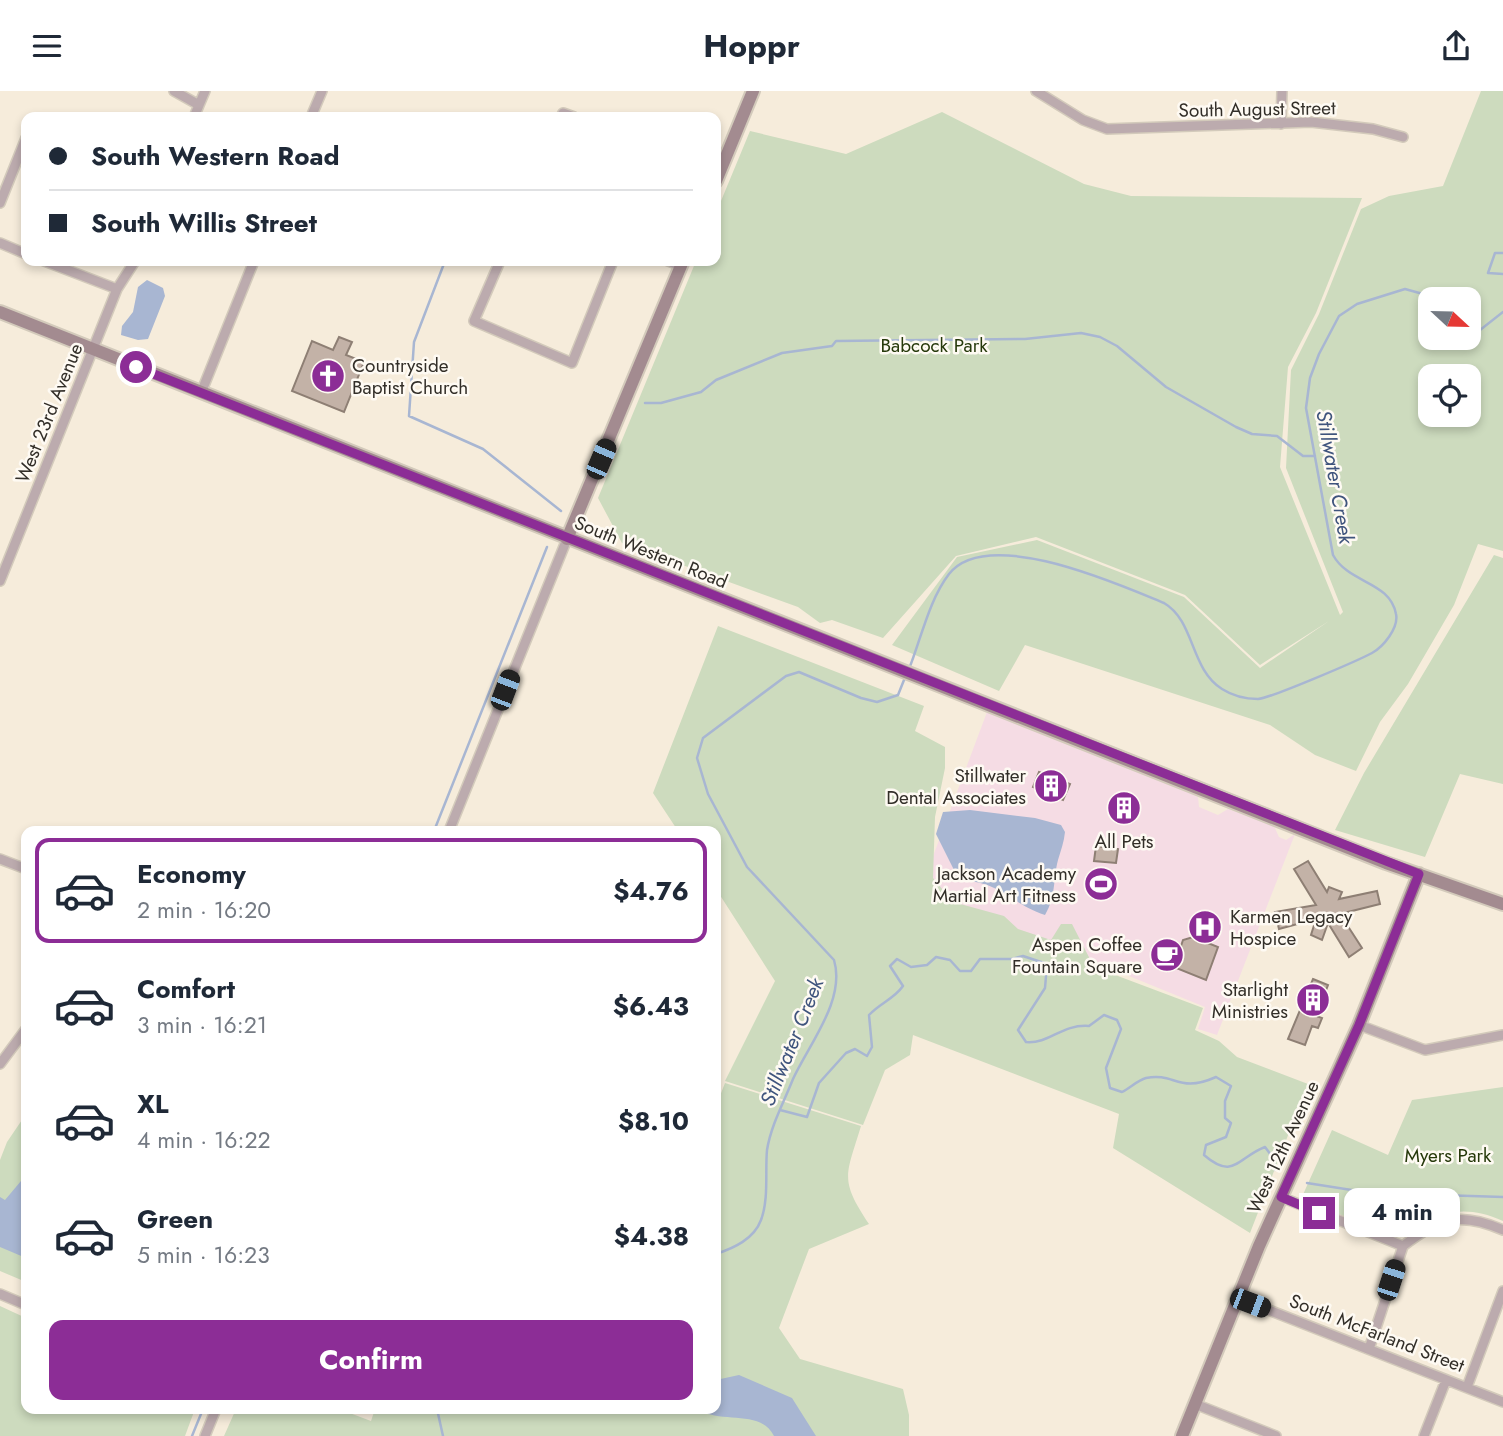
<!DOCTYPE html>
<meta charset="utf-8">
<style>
:root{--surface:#fff;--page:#f2f2f3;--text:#1f2937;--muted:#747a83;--line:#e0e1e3;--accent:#8c2d96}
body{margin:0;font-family:Jost,sans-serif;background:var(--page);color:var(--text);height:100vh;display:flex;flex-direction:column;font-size:26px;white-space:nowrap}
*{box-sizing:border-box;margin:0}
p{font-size:23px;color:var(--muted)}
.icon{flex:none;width:38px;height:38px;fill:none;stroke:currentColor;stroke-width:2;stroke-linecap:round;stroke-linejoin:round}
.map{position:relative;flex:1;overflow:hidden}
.side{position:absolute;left:21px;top:735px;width:700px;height:588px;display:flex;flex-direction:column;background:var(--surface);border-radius:14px;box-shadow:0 4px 10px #0003}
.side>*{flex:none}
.hud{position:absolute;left:21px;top:21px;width:700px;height:154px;border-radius:14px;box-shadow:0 4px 10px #0003;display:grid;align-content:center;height:154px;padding:0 28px;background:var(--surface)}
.needle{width:46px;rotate:112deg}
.buttons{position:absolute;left:1418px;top:196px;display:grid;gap:14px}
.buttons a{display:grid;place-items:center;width:63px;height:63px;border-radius:14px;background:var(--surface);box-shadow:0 4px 10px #0003;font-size:35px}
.end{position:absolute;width:32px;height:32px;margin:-16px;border:9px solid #8c2d96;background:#fff;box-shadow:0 0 0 4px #fff}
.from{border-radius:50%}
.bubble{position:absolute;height:49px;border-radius:14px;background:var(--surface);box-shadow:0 4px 10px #0003;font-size:23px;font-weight:700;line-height:49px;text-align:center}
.car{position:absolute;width:21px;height:42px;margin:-21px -10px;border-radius:9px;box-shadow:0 0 5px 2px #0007;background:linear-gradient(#222 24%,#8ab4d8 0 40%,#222 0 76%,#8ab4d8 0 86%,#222 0)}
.hud b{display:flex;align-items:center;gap:24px;height:66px;font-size:26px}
.hud b+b{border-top:2px solid var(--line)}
.hud i{width:18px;height:18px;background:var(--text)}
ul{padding:12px 0 0;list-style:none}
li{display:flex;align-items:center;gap:21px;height:105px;margin:0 14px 10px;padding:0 14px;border:4px solid transparent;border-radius:14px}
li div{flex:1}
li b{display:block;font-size:26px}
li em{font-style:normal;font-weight:700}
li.selected{border-color:var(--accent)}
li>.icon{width:63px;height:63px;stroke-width:1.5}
.primary-button{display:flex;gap:14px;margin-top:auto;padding:14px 28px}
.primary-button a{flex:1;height:80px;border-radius:14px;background:var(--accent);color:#fff;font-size:28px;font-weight:700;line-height:80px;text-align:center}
header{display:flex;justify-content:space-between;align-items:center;height:91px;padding:0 28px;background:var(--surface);font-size:32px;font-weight:700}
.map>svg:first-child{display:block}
.commercial{fill:#f5dce4}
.green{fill:#cddbbe;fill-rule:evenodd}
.water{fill:#a8b6d2}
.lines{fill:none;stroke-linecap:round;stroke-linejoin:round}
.stream{stroke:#a8b6d2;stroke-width:2.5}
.building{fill:#c3b2a7;stroke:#8e7f74;stroke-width:2}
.street-casing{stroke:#d3cabb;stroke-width:12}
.secondary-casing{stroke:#d3cabb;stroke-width:16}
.street{stroke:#bcabae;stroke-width:9}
.secondary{stroke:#a38b90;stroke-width:12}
.route{stroke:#8c2d96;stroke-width:9}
.labels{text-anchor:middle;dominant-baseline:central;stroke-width:5;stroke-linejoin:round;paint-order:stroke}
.street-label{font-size:19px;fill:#322e28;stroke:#fefaf3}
.park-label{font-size:19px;fill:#26390b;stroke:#fefaf3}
.poi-label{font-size:19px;fill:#322e28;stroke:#fefaf3;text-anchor:end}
.water-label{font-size:21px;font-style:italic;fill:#3f547d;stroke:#fefaf3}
</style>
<header><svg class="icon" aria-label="menu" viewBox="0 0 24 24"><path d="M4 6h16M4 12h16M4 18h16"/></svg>Hoppr<svg class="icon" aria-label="share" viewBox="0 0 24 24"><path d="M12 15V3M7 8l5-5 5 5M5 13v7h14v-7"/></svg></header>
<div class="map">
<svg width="1503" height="1345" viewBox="0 0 1503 1345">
<rect width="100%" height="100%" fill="#f6ecdb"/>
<path class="commercial" d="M987 621 1194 704 1198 706 1199 716 1218 724 1228 718 1274 735 1279 746 1286 749 1295 743 1217 944 1198 938 1205 916 920 800Z"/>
<path class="green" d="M1481 0H1503V460L1478 453 1454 514 1408 593 1380 631 1356 680 1315 664 1270 634 1025 554 999 600 892 554 957 466 1037 449 1184 506 1260 577 1329 530 1260 574 1185 504 1036 446 956 465 883 547 832 529 820 532 798 516 622 452 598 407 696 170H716V122L750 40 846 63 942 21 1084 93 1131 105 1362 107 1316 222 1288 276 1280 376 1340 524 1343 521 1286 377 1291 279 1319 223 1361 118 1389 105 1443 95ZM1430 208H1468V247H1430ZM1430 285H1468V324H1430Z
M1494 464 1503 467V693L1460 683 1425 766 1335 739 1364 682Z
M718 535 924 615 915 640 945 656V677L935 726 933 787 953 811 1004 825 1018 838 1051 849 1061 833H1072L1094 876 1203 917 1195 939 1219 950 1237 966 1308 993 1250 1142 1113 1057 1119 1023 913 944 910 964 885 979 863 1034 725 990 775 890 716 798V740H678L653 702Z
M725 992 861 1035C846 1085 839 1088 869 1133L809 1158 779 1237 800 1268 903 1298 909 1324V1345H224L236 1318H339L371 1330 375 1318H716V1015Z
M1503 996V1130C1461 1111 1433 1123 1397 1146L1301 1108 1332 1039 1388 1064 1412 1009Z
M26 1023V1191L0 1180V1069L7 1051Z
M0 1215 26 1227V1318H195L185 1345H0Z"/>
<path class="water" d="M147 189 163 197 165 205 148 248 138 249 121 244 122 235 133 221 138 196Z
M970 719 1035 727 1061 734 1065 741C1064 751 1061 759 1058 769 1053 788 1056 806 1045 824 1009 812 1003 791 959 789L936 743 943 721Z
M26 1084V1167L0 1156V1106L5 1109Z
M739 1284 792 1307 816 1345H774C761 1318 722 1333 699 1319L716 1318V1289Z"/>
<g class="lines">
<path class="stream" d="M1503 162H1495L1488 182 1503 183
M445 170 414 251 409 325 483 358 561 420
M1447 247 1461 254 1503 221
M645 312H661L701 301 716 289 782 262 832 255 836 250 1025 248 1081 242 1100 246 1117 255 1166 296 1236 336 1252 343 1277 345 1303 365H1315
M909 578C921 548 929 509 949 483 987 434 1120 494 1164 512 1195 530 1190 578 1222 598 1233 605 1245 608 1258 608 1271 607 1357 570 1372 562 1383 556 1399 537 1396 523 1390 490 1349 493 1333 464L1306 317 1310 287 1319 263 1339 225 1357 213 1405 198 1441 208
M434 740 547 456
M780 1019 807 1026 819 992 846 962 855 958 867 965 872 956 869 924C880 912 894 908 903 895L890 875 897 868 911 876 927 874 936 866 950 869 960 880H971L980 868H1012L1023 865 1047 873 1045 897 1018 939 1026 951C1050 953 1061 933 1089 935L1104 924 1117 929 1121 938 1106 977 1110 997 1122 1001C1130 997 1138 989 1146 987 1175 981 1178 1003 1216 986L1231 995 1225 1010V1027L1231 1032 1226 1046 1206 1054 1204 1064C1234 1090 1238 1066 1265 1056L1274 1068 1275 1079
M1307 1092 1358 1100 1382 1114 1404 1113 1439 1104 1503 1106
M716 1163C734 1157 754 1148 761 1129 769 1108 765 1080 767 1059 771 1034 784 1011 793 988 809 953 846 909 834 869L747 776 708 703 697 667 703 647 786 585 799 581 861 607 877 611 898 604 906 584
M437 1318 443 1345
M192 1345 203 1318"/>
</g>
<path class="building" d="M339 246 352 251 346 264 364 271 344 321 292 300 312 250 333 259Z
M1039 681 1070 693 1063 709 1033 696Z
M1114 710 1135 712 1134 727 1112 724Z
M1096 755 1118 758 1116 772 1094 770Z
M1308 770 1327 801 1329 796 1342 801 1339 808 1377 800 1380 813 1340 823 1362 857 1349 866 1328 832 1322 849 1311 844 1316 828 1279 838 1275 821 1316 814 1294 778Z
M1193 846 1218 856 1206 889 1169 874 1167 880 1157 876 1167 849 1181 855 1183 849Z
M1313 888 1328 894 1316 925 1322 927 1318 937 1312 935 1305 954 1288 948Z"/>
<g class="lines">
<g class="street-casing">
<path id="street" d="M174 0 199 14
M1036 0 1083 29 1107 38 1311 31 1373 38 1403 46
M194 26 205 0
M311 26 322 0
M561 26 563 22 574 26
M1281 33 1282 0
M0 112 26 47
M0 152 26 163
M44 170 117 198
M500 170 474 230 572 272 613 170
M668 170 681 175
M201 302 254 170
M0 490 117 198 135 170
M449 740 567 448
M0 768 26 778
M1359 934 1425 959 1503 944
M0 973 26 938
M1281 1106 1403 1155C1439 1127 1460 1120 1503 1139
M0 1203 26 1214
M1238 1207 1503 1311
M1369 1258 1403 1155
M1467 1296 1503 1200
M1195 1313 1276 1345
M205 1345 216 1318
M1424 1345 1446 1289"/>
</g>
<g class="secondary-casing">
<path id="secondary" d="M716 90 753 0
M0 221 1386 772 1503 813
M567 448 683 170
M1182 1345 1259 1155 1359 934 1419 783"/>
</g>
<use href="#street" class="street"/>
<use href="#secondary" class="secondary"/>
</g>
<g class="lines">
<path class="route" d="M136 276 1419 783 1359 934 1281 1106 1319 1122"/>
</g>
<defs>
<g id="church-disc" transform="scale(1.75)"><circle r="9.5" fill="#8c2d96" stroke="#fefaf3"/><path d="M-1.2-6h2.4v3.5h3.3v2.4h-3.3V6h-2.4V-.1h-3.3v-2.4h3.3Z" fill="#fff"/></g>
<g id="building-disc" transform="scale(1.75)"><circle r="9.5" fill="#8c2d96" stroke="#fefaf3"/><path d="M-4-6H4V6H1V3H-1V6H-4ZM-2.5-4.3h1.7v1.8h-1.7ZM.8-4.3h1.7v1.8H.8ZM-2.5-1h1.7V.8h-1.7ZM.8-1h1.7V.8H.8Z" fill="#fff"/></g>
<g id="stadium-disc" transform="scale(1.75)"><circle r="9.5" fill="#8c2d96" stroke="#fefaf3"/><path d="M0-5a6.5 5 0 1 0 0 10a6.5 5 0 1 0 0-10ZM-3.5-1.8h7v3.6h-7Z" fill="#fff"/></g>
<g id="hospital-disc" transform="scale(1.75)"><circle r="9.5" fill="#8c2d96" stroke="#fefaf3"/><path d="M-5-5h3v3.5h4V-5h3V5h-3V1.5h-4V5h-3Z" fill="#fff"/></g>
<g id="cafe-disc" transform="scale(1.75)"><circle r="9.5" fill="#8c2d96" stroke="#fefaf3"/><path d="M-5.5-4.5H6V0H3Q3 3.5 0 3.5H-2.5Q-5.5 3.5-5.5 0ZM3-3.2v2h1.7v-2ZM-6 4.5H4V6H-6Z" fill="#fff"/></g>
</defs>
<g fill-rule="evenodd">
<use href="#church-disc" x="328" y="285"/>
<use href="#building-disc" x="1051" y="695"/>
<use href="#building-disc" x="1124" y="717"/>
<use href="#stadium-disc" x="1101" y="793"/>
<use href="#hospital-disc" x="1205" y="836"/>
<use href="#cafe-disc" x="1167" y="864"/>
<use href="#building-disc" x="1313" y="909"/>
</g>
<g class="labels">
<g class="street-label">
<text transform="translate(1257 18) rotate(-1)">South August Street</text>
<text transform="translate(49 322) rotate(-68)">West 23rd Avenue</text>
<text transform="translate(651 461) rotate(22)">South Western Road</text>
<text transform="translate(1283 1056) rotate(-65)">West 12th Avenue</text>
<text transform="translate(1377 1242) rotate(21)">South McFarland Street</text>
</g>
<g class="park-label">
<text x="934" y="254">Babcock Park</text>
<text x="1448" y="1064">Myers Park</text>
</g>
<g class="poi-label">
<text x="352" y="274" text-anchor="start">Countryside<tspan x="352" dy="22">Baptist Church</tspan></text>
<text x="1026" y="684">Stillwater<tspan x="1026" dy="22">Dental Associates</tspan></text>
<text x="1124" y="750" text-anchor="middle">All Pets</text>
<text x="1076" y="782">Jackson Academy<tspan x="1076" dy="22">Martial Art Fitness</tspan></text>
<text x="1230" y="825" text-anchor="start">Karmen Legacy<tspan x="1230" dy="22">Hospice</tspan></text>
<text x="1142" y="853">Aspen Coffee<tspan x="1142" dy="22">Fountain Square</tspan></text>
<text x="1288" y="898">Starlight<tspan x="1288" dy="22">Ministries</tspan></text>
</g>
<g class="water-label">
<text transform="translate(1335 386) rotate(80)">Stillwater Creek</text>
<text transform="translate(792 951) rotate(-68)">Stillwater Creek</text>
</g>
</g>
</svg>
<div class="buttons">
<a><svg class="needle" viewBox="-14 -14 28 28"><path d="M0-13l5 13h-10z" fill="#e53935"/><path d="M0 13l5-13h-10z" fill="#747a83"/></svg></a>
<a><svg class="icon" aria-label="locate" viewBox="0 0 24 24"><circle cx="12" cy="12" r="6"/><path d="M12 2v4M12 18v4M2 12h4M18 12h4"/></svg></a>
</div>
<i class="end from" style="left:136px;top:276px"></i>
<i class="end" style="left:1319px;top:1122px"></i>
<div class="bubble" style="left:1344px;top:1097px;width:116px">4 min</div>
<i class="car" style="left:601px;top:368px;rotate:23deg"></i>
<i class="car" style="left:505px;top:599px;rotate:21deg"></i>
<i class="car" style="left:1391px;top:1189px;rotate:18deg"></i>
<i class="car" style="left:1250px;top:1212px;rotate:111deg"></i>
<div class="hud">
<b><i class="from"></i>South Western Road</b>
<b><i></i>South Willis Street</b>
</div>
<section class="side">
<ul>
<li class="selected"><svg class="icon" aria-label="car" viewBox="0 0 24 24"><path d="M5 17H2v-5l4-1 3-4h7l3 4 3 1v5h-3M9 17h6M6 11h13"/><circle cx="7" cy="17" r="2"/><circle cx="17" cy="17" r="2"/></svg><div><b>Economy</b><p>2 min · 16:20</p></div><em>$4.76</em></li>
<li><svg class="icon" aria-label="car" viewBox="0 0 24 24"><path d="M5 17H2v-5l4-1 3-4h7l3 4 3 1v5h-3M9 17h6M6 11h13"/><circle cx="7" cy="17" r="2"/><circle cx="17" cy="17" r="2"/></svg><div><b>Comfort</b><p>3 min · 16:21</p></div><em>$6.43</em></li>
<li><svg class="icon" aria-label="car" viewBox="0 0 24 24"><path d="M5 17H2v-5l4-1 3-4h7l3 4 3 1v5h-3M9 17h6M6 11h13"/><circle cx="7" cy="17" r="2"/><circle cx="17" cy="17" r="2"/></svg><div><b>XL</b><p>4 min · 16:22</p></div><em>$8.10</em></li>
<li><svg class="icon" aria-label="car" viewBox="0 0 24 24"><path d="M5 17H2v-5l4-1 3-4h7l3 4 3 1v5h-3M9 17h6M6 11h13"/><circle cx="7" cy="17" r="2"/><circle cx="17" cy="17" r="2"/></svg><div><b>Green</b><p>5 min · 16:23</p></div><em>$4.38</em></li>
</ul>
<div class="primary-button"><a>Confirm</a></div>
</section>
</div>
